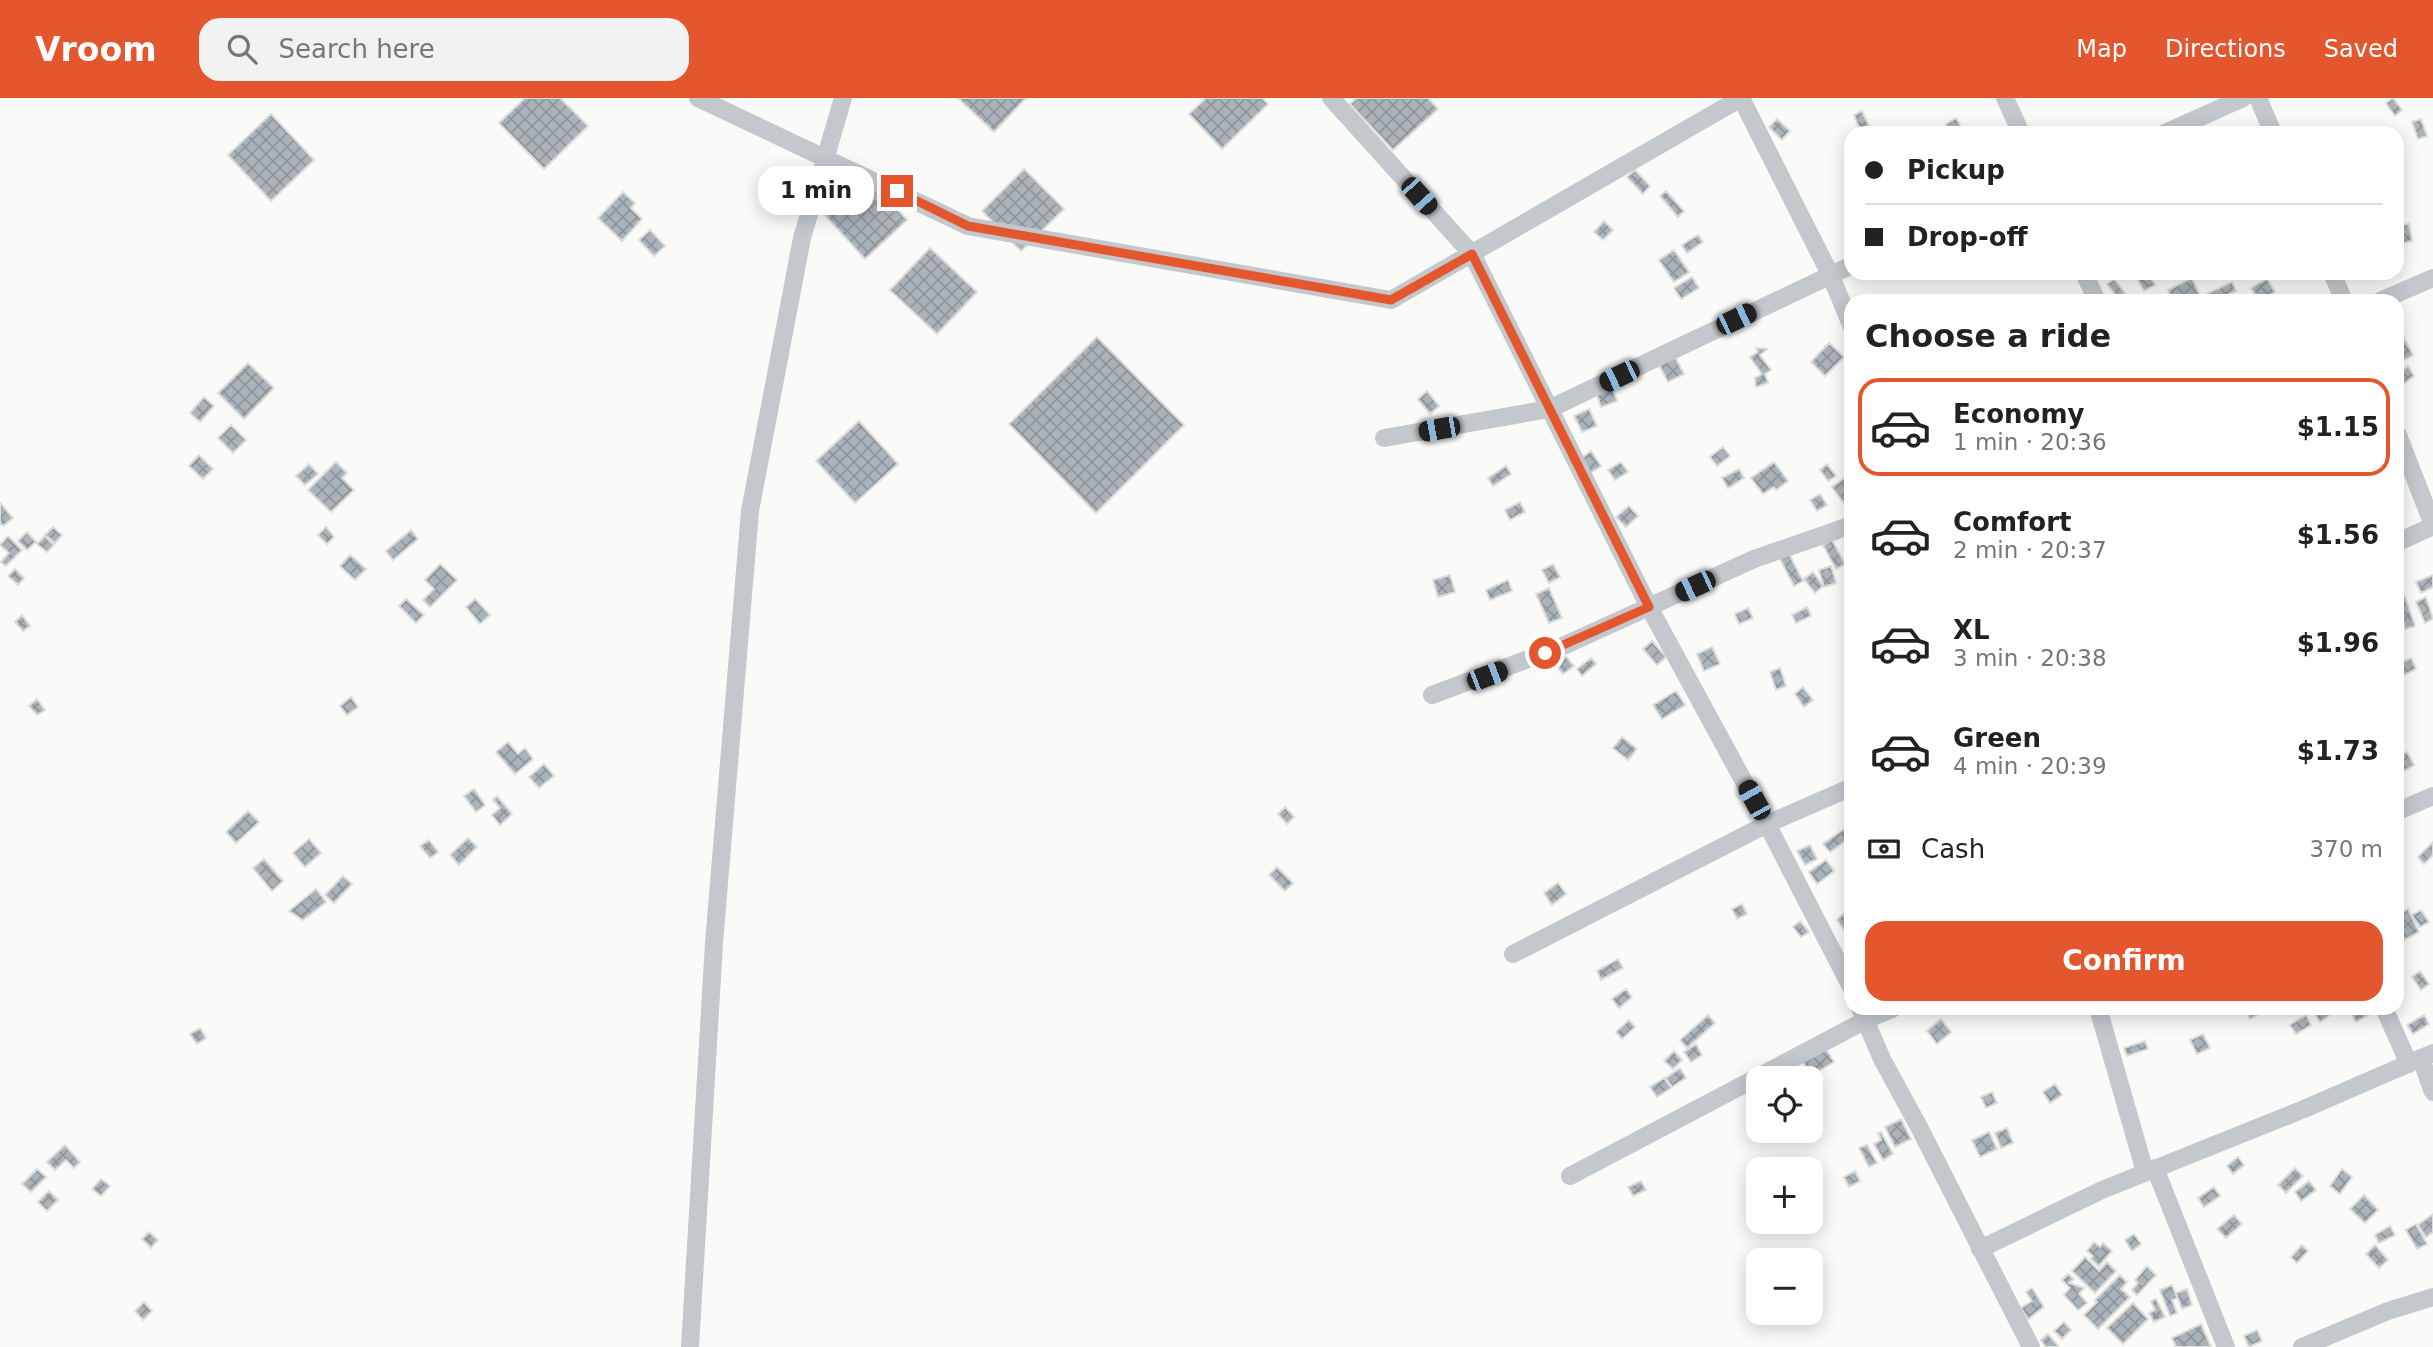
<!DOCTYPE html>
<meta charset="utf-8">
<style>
:root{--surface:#fff;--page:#f2f2f2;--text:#222;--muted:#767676;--line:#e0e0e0;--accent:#e4572e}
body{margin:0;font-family:"DejaVu Sans",sans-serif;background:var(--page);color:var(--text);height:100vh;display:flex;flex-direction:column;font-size:26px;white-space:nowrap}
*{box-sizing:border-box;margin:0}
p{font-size:23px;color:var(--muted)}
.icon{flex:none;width:38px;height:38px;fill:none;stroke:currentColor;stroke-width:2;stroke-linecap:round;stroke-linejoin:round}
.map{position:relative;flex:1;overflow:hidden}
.sheet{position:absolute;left:1844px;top:196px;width:560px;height:721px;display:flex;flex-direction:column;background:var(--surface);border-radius:21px;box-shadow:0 4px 18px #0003}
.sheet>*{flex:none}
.guide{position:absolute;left:1844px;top:28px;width:560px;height:154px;border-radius:21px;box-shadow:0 4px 18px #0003;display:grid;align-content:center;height:154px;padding:0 21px;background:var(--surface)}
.controls{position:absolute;left:1746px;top:968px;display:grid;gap:14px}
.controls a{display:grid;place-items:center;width:77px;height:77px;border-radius:14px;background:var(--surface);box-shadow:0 4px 18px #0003;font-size:35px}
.end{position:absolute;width:32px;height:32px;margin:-16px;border:9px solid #e4572e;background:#fff;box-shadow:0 0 0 4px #fff}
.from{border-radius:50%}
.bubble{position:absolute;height:49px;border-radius:21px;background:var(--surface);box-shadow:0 4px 18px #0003;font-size:23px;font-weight:800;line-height:49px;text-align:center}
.car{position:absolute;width:21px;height:42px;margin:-21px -10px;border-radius:9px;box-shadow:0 0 5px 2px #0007;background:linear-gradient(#222 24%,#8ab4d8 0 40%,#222 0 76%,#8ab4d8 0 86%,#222 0)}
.guide b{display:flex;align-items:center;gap:24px;height:66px;font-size:26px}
.guide b+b{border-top:2px solid var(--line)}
.guide i{width:18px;height:18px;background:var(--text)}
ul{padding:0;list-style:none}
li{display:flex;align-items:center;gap:21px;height:98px;margin:0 14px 10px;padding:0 7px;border:4px solid transparent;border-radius:21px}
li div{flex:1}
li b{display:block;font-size:26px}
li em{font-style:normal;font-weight:800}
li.active{border-color:var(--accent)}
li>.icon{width:63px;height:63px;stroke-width:1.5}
h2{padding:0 21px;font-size:32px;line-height:84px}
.pay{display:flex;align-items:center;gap:18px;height:77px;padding:0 21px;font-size:26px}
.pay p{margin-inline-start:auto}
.primary-button{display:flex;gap:14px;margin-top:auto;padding:14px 21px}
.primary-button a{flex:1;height:80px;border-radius:21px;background:var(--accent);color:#fff;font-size:28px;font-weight:800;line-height:80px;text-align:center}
header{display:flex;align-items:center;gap:42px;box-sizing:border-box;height:98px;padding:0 35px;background:var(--accent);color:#fff}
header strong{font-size:33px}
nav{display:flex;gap:38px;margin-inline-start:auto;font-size:24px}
.search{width:490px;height:63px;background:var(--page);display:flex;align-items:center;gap:18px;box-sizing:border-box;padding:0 24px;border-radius:21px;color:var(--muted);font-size:26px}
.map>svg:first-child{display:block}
.building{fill:url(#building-cross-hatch);stroke:#dcdcda;stroke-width:2}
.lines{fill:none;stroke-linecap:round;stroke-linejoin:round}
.street{stroke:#c3c8cc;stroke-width:18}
.route{stroke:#e4572e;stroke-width:9}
</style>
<header>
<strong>Vroom</strong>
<div class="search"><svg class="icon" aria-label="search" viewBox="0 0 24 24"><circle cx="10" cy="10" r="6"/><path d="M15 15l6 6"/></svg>Search here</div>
<nav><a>Map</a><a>Directions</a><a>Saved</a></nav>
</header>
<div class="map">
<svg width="2433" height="1249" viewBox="0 0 2433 1249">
<defs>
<pattern id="building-cross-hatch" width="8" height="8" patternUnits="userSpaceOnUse" patternTransform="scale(1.75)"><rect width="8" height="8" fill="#aab3b9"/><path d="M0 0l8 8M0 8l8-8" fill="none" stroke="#8e969c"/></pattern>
</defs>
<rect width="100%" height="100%" fill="#fafaf8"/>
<path class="building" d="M525 0H560L588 28 544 71 499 25Z
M958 0H1026L994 34Z
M1206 0H1262L1268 6 1222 51 1189 16Z
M1357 0H1428L1438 11 1393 52 1350 6Z
M2393 0 2402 12 2395 18 2386 5Z
M1862 13 1869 28 1860 32 1854 17Z
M271 16 314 62 271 103 228 57Z
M1956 20 1963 33 1951 35 1946 26Z
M1777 21 1790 33 1782 42 1769 29Z
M2421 21 2427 38 2418 41 2412 24Z
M1024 71 1064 111 1021 153 982 113Z
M1635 72 1650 88 1643 96 1627 79Z
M867 77 907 122 865 161 824 116Z
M1666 93 1684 113 1678 119 1660 98Z
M623 94 635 105 631 110 642 121 622 143 598 120Z
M1604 123 1613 132 1603 142 1594 134Z
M2409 126 2412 143 2399 146 2398 128Z
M650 132 665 148 654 158 639 142Z
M1698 137 1703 144 1687 155 1682 147Z
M930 150 977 194 937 236 890 192Z
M1674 152 1689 174 1674 184 1659 162Z
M2148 175 2155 187 2144 193 2137 180Z
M1692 179 1699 190 1681 201 1674 190Z
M2192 180 2199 196 2185 203H2173L2168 192Z
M2114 181 2125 195 2118 200 2107 186Z
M2267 181 2275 194 2259 203 2251 190Z
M2232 184 2236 193 2214 203H2205L2203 198Z
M1097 239 1184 327 1096 415 1009 326Z
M2404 240 2413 257 2404 262 2398 250V243Z
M1829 245 1844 259 1825 278 1811 264Z
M1756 250 1767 251 1760 257 1771 272 1765 276 1768 285 1756 289 1755 280 1762 276 1750 259 1758 254Z
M1674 257 1684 276 1668 284 1658 265Z
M248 265 274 290 244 321 218 295Z
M2408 268 2414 278 2403 286 2398 276Z
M1612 289 1617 303 1601 309 1596 295Z
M1427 293 1439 308 1430 316 1418 301Z
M204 299 214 308 200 324 190 315Z
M1589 311 1597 328 1582 334 1574 318Z
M859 323 898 366 855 405 816 363Z
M231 327 246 342 233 355 218 340Z
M1723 349 1730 358 1717 368 1710 359Z
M1591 353 1601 368 1590 375 1580 361Z
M199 357 213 371 203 381 189 368Z
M336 364 347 375 342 380 354 392 331 414 308 392Z
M1621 364 1628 374 1615 382 1608 372Z
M1774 364 1788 383 1776 392 1774 389 1763 396 1751 380Z
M309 366 318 376 305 387 296 378Z
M1827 366 1836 378 1828 383 1820 372Z
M1506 368 1511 376 1493 388 1488 380Z
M1739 371 1744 380 1728 390 1722 380Z
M1847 378 1852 384V399L1844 405 1832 389Z
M1820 396 1827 407 1817 413 1810 402Z
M1520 404 1525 414 1510 422 1505 412Z
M0 405 13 420 3 428 0 425Z
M1629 408 1638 418 1626 429 1616 419Z
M53 429 62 437 55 445 45 437Z
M326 429 334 439 327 446 318 437Z
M411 432 418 441 393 462 386 453Z
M27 434 36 444 27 452 18 443Z
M8 438 22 452 6 468 1 464 9 455 0 447Z
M45 438 54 447 47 454 37 446Z
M1832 442 1845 466 1836 471 1823 447Z
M1788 454 1803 483 1794 488 1779 459Z
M350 457 366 471 355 482 340 468Z
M440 466 457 482 430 509 423 502 434 491 425 482Z
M1553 466 1560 479 1549 485 1542 472Z
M1831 468 1836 485 1824 489 1819 472Z
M15 471 24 480 18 487 8 478Z
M1813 474 1823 488 1815 495 1804 481Z
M1450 477 1455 494 1438 499 1433 482Z
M2433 477V489L2421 495 2416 484Z
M1508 482 1512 493 1490 502 1486 492Z
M1549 490 1562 520 1549 525 1536 496Z
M2405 499 2415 528 2405 531 2398 501Z
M2426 499 2433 521 2425 525 2416 504Z
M406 501 424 517 416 525 399 508Z
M475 501 490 517 480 526 466 509Z
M1807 509 1811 518 1796 525 1792 517Z
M1748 510 1753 520 1739 526 1735 516Z
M22 517 30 528 23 533 15 524Z
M1652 543 1666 559 1657 567 1643 551Z
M1712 549 1720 566 1704 573 1697 556Z
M1563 555 1574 568 1563 576 1553 563Z
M1591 560 1596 566 1582 578 1577 571Z
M2411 560 2416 571 2398 580V566Z
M1780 570 1786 588 1776 592 1770 574Z
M1803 589 1813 602 1804 609 1795 596Z
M1676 593 1685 607 1662 621 1653 607Z
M351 599 358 609 347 617 340 608Z
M37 601 45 612 37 617 29 608Z
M1622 639 1637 651 1628 662 1613 650Z
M508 644 518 656 525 650 533 661 515 676 496 654Z
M2407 654 2414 667 2404 673 2398 659Z
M544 666 554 678 539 690 529 679Z
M474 691 485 707 476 714 464 698Z
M497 698 512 716 500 727 492 717 500 710 493 702Z
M1285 709 1294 719 1287 726 1278 716Z
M248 713 259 724 236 745 226 734Z
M1844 731 1851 739 1830 754 1823 746Z
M468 740 477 749 459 767 450 757Z
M309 741 321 755 305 769 293 755Z
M429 742 438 754 430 760 420 748Z
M2433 744V757L2424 766 2418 759Z
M1810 747 1817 761 1805 767 1797 753Z
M264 761 283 783 272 793 253 770Z
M1826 762 1834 773 1817 786 1809 774Z
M1277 769 1293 785 1285 793 1269 777Z
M343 778 352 786 334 805 325 797Z
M1558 785 1566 796 1552 807 1544 795Z
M316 791 326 804 303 822 289 813Z
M1742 806 1747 816 1737 821 1732 811Z
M2408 811 2419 834 2402 843 2398 833V817Z
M2421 812 2429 824 2420 829 2412 817Z
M1843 816 1852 827 1845 833 1837 822Z
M1800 823 1809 834 1801 839 1793 829Z
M1618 861 1623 870 1601 882 1597 873Z
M2420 873 2429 886 2421 892 2412 879Z
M1626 891 1632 899 1619 910 1612 901Z
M2244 910H2261L2263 914 2250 921Z
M2323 910H2332L2334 914 2320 924 2315 916Z
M2348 910H2366L2370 916 2356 924Z
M1708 917 1715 925 1687 950 1680 942Z
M2306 917 2311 927 2296 936 2290 927Z
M2424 917 2429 926 2413 936 2407 927Z
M1941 921 1951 934 1937 946 1927 933Z
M1629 922 1635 929 1622 941 1616 934Z
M200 930 206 940 197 946 190 936Z
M2203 936 2210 950 2197 956 2190 942Z
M2145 943 2148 951 2127 958 2124 950Z
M1696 946 1702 957 1691 964 1684 954Z
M1823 946 1834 964 1807 980 1802 972 1806 969 1800 960Z
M1674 953 1682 962 1673 971 1664 963Z
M1680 970 1686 980 1672 989 1666 980Z
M1664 980 1671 990 1657 999 1650 989Z
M2055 986 2062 997 2050 1005 2043 994Z
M1992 994 1997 1005 1986 1010 1981 999Z
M1901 1021 1911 1041 1895 1049 1885 1029Z
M2007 1030 2013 1045 2001 1050 1995 1035Z
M1881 1034 1893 1056 1883 1062 1874 1046 1881 1042 1878 1035Z
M1989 1034 1997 1051 1980 1059 1972 1042Z
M65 1047 80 1064 74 1070 66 1062 55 1072 47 1064Z
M1867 1047 1877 1065 1869 1069 1859 1050Z
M2238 1059 2244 1067 2233 1076 2227 1068Z
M2295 1070 2303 1078 2286 1095 2278 1087Z
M37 1071 46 1079 31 1094 22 1086Z
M2342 1071 2352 1079 2340 1096 2330 1088Z
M1855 1073 1860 1083 1849 1089 1844 1079Z
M101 1081 110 1088 101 1098 92 1091Z
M1641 1083 1646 1092 1633 1098 1628 1089Z
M2309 1083 2316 1092 2301 1103 2295 1094Z
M2214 1089 2220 1098 2204 1109 2198 1100Z
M49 1093 58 1102 47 1113 38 1104Z
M2364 1097 2378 1112 2365 1125 2350 1111Z
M2433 1116V1134L2426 1139 2418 1127Z
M2234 1117 2242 1126 2226 1140 2217 1131Z
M2416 1126 2427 1146 2417 1151 2406 1132Z
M2390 1128 2395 1137 2379 1145 2375 1137Z
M149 1134 158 1142 151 1150 142 1141Z
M2134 1136 2141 1146 2132 1153 2125 1142Z
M2094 1144 2100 1149 2103 1145 2112 1153 2099 1168 2091 1161 2093 1158 2087 1153Z
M2302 1147 2308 1153 2297 1165 2291 1159Z
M2375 1147 2388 1162 2379 1170 2366 1156Z
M2085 1159 2099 1173 2107 1164 2116 1173 2095 1195 2072 1173Z
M2147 1168 2156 1177 2137 1197 2132 1192 2138 1185 2135 1182Z
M2068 1176 2074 1181 2069 1185 2084 1190 2079 1196 2087 1205 2078 1212 2064 1197 2070 1190 2062 1182Z
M2120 1177 2127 1184 2121 1191 2130 1199 2098 1231 2084 1217 2097 1204 2095 1202Z
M2172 1187 2177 1200 2172 1202 2177 1215 2170 1218 2160 1192Z
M2032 1190 2044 1209 2028 1221 2021 1210 2032 1203 2026 1194Z
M2187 1191 2192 1207 2182 1211 2176 1195Z
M2156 1201 2165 1219 2154 1224 2149 1215 2155 1212 2151 1203Z
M144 1204 152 1213 143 1222 135 1213Z
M2133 1205 2148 1221 2123 1246 2107 1230Z
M2064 1224 2071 1232 2062 1241 2054 1233Z
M2201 1226 2211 1249H2176L2172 1240Z
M2257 1232 2262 1243 2249 1249 2244 1238Z
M2048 1236 2059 1249H2046L2041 1242Z"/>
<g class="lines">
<path class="street" d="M698 0 968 128 1391 202 1741 0
M1331 0 1472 156 1649 509 1767 726 1852 891
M1741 0 1830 176 1852 229
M2005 0 2021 35
M2258 0 2273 35
M2165 35 2243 0
M2084 175 2097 203
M2332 175 2344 203
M2380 203 2433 180
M2398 337 2433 427
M1384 340 1549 311 1852 167
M2398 444 2433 428
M1432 597 1563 548 1754 461 1852 427
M2398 713 2433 698
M1513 856 1767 726 1852 689
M1860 910 1882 961 1919 1029 2031 1249
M2098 910 2145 1074
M2384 910 2409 966
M2421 961 2433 994
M2155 1070 2226 1249
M1570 1078 1866 922 1894 910
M1980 1151 2102 1092 2304 1011 2433 955
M690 1249 714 845 750 413 802 140 843 0
M2302 1249 2388 1213 2433 1199"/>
</g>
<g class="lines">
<path class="route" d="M897 93 968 128 1391 202 1472 156 1649 509 1545 555"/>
</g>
</svg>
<div class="controls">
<a><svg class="icon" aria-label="locate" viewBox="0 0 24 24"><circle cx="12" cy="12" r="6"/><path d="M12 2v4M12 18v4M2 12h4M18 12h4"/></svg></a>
<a>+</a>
<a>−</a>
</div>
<i class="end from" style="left:1545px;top:555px"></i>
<i class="end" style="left:897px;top:93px"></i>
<div class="bubble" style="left:758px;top:68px;width:116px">1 min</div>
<i class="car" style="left:1419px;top:98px;rotate:138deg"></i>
<i class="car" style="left:1736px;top:221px;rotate:64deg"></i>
<i class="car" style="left:1619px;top:278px;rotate:244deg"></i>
<i class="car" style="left:1439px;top:331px;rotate:260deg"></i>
<i class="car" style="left:1695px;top:488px;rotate:245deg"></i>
<i class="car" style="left:1487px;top:578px;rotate:69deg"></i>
<i class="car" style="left:1754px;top:702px;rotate:331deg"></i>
<div class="guide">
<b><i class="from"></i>Pickup</b>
<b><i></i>Drop-off</b>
</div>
<section class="sheet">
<h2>Choose a ride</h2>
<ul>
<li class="active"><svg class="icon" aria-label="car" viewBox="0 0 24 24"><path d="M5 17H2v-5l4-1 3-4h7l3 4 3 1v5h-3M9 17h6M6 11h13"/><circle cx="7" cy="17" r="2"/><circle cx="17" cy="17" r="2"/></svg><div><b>Economy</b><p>1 min · 20:36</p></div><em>$1.15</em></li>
<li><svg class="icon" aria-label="car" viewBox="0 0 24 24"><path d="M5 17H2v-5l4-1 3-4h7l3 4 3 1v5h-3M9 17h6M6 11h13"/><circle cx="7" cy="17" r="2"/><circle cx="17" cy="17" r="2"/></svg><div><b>Comfort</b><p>2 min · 20:37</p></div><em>$1.56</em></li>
<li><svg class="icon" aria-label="car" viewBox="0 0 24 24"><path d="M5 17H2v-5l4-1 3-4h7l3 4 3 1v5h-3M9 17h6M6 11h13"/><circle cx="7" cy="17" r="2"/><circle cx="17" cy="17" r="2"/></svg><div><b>XL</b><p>3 min · 20:38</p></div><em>$1.96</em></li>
<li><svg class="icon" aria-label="car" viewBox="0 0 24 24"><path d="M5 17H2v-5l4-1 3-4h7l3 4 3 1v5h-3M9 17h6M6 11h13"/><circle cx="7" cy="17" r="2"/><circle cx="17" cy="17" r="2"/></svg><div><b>Green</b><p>4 min · 20:39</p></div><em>$1.73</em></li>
</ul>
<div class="pay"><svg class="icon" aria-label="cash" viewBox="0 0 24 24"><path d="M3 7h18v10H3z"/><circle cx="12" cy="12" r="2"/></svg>Cash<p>370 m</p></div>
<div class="primary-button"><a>Confirm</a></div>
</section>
</div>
